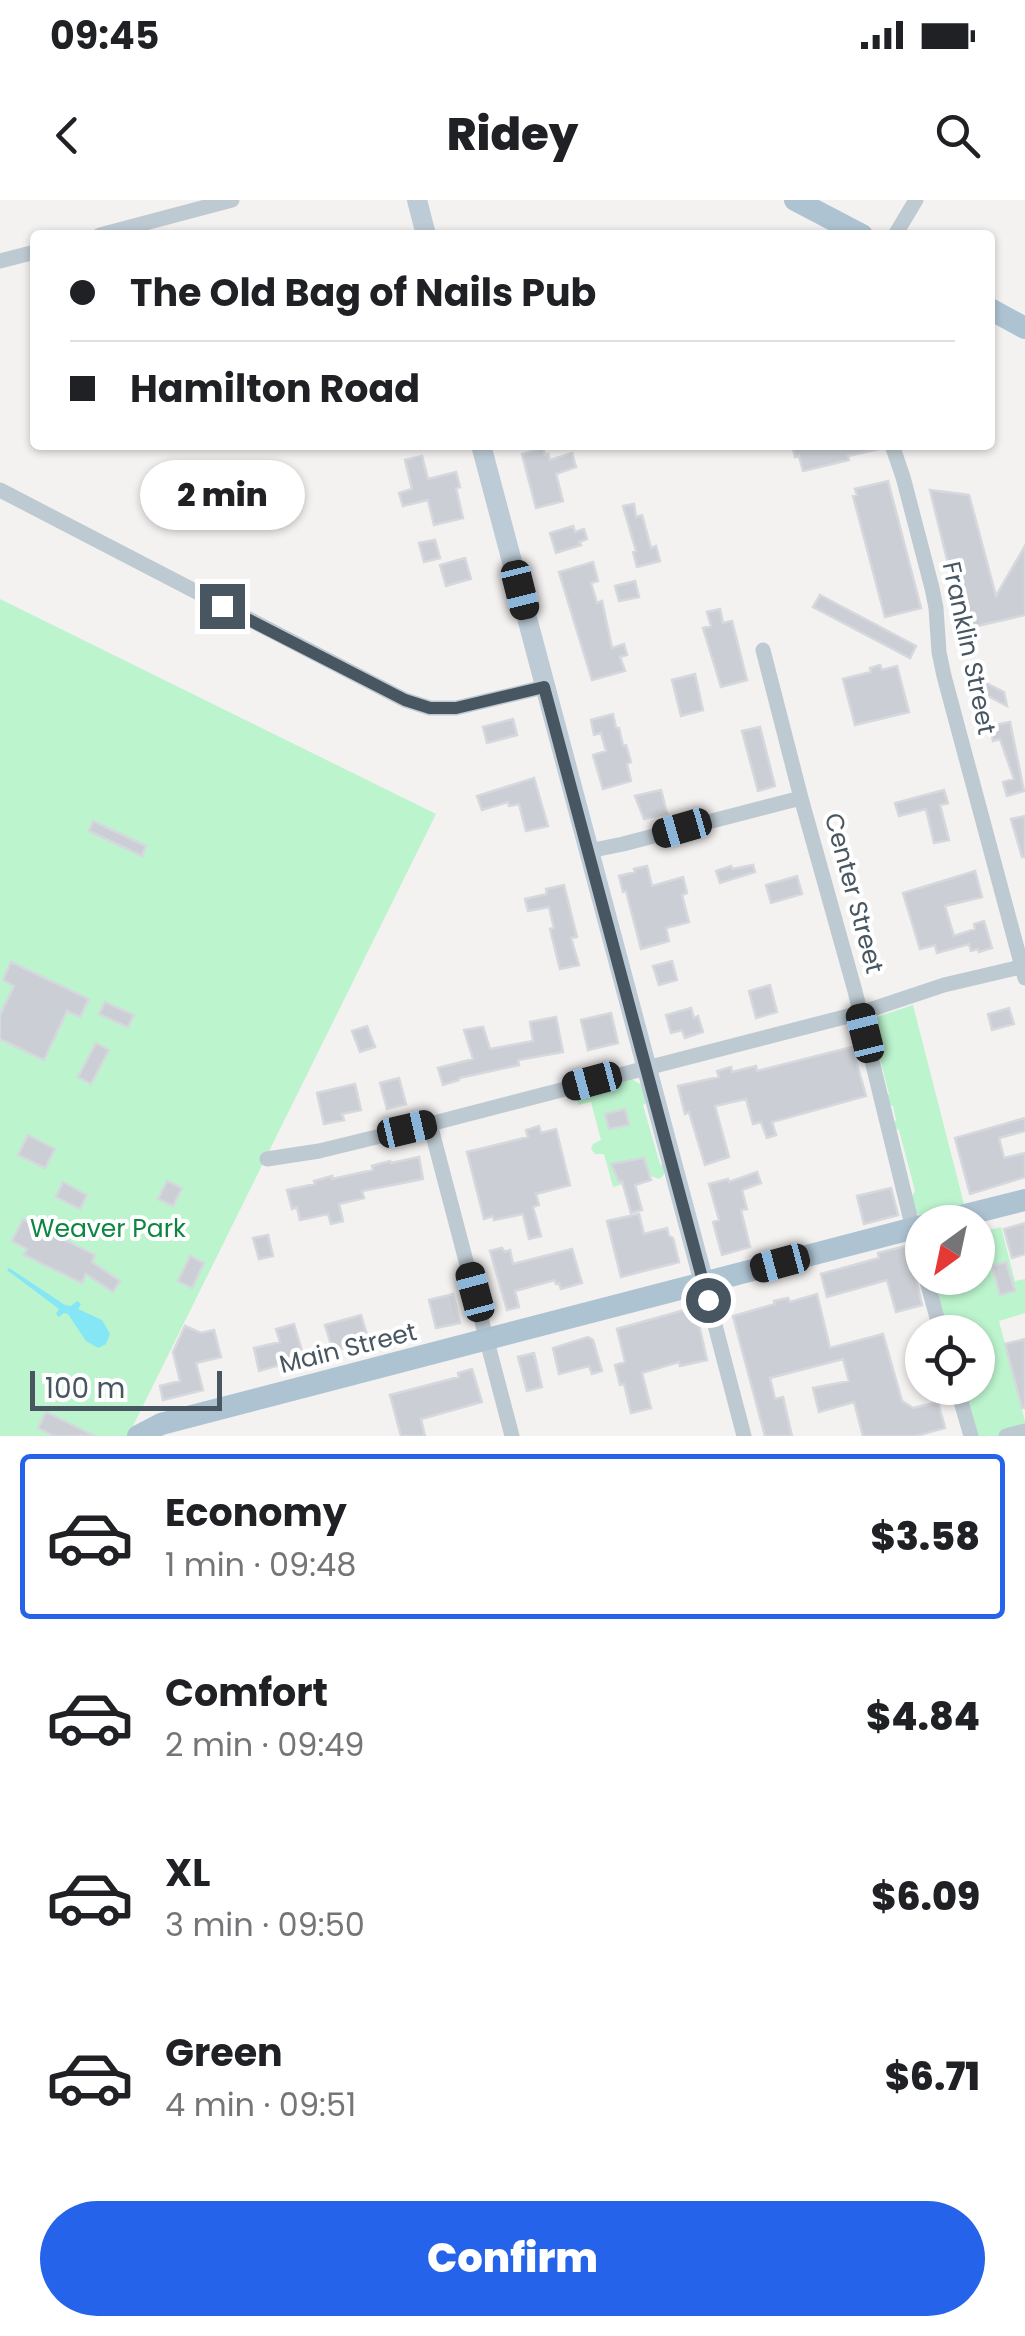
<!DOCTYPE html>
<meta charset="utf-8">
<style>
:root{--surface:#fff;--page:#f2f2f2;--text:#202124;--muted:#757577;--line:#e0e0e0;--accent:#2563eb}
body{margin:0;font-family:Poppins,sans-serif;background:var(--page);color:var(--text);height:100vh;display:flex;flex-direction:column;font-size:38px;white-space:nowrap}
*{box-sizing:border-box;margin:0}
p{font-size:32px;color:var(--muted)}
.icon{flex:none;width:55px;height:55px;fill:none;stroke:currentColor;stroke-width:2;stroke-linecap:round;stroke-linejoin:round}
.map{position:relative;height:1236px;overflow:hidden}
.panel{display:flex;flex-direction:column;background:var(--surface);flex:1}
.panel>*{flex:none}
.top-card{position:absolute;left:30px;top:30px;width:965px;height:220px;border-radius:10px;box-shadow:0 2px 8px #0004;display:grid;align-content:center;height:220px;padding:0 40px;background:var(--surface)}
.needle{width:65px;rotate:213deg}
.fabs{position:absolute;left:905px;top:1005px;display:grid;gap:20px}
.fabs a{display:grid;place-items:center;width:90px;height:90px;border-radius:50%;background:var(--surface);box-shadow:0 2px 8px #0004;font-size:50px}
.scale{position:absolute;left:30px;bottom:25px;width:192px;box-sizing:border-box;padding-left:10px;border:5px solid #475661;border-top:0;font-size:28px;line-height:35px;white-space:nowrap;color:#475661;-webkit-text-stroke:8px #fff;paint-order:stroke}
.end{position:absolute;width:45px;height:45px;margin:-22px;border:12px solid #475661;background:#fff;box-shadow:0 0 0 5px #fff}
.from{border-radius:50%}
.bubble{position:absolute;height:70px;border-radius:35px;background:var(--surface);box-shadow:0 2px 8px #0004;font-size:32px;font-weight:800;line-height:70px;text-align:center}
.car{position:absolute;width:30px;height:60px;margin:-30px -15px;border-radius:12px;box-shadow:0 0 8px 2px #0007;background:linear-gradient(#222 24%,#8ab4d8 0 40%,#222 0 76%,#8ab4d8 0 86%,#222 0)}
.top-card b{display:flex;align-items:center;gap:35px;height:95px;font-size:38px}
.top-card b+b{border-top:2px solid var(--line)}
.top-card i{width:25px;height:25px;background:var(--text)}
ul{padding:18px 0 0;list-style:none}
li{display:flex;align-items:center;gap:30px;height:165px;margin:0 20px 15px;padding:0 20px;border:5px solid transparent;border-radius:10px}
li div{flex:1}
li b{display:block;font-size:38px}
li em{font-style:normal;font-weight:800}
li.selected{border-color:var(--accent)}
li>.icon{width:90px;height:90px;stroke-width:1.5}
.button{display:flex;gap:20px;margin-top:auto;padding:20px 40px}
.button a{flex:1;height:115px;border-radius:60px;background:var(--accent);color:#fff;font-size:40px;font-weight:800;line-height:115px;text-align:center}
.status{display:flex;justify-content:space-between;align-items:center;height:70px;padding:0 50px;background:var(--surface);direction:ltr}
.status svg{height:28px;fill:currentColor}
header{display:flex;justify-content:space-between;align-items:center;height:130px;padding:0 40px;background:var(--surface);font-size:45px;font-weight:800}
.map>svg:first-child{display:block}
.green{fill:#bcf4ce}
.water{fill:#85e6f5}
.building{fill:#cbced4;stroke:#d5d8dd;stroke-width:2.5}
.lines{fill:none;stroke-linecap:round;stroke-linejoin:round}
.street{stroke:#becad2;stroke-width:15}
.secondary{stroke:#bdcbd6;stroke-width:20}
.primary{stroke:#aec3d2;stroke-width:22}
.route{stroke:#475661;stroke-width:12}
.labels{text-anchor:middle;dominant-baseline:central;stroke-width:8;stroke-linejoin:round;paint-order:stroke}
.street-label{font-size:25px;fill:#475661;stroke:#fff}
.park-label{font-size:25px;fill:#0e8641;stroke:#fff}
</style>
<div class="status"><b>09:45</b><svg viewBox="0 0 49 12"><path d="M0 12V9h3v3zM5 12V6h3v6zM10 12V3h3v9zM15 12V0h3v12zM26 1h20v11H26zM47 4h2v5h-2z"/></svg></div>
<header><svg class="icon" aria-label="back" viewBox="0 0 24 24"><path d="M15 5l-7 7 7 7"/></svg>Ridey<svg class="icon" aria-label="search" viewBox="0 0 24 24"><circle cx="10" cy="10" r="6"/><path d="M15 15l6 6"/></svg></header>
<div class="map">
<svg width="1025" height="1236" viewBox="0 0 1025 1236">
<rect width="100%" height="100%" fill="#f4f1f1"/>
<path class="green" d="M0 399 436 614 128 1236H0Z
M913 805 965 1008C953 1011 926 1024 916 1012 915 1010 912 997 912 996L915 991 899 930 895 928 894 923 896 920 893 906 890 905 887 896 889 894 873 832 868 829V820Z
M632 879 643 886 647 903 643 905 660 964 664 966C666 973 664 976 659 979L651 976 613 987 604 954H595L591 949 593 944 601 940 591 902 578 905 577 894Z
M1001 1027 1015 1081 1025 1079V1113L999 1121 1025 1221V1231L1006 1236H971L957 1188H978V1132H941L926 1078H978V1033Z"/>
<path class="water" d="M9 1068 65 1105 71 1106 77 1101 81 1104 78 1109 102 1120 110 1134 106 1144 98 1148 86 1141 68 1114 64 1113 59 1117 56 1114 59 1109 7 1070Z"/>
<path class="building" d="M792 245H879V249L848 256 849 260 803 271 799 256 795 257Z
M543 248 545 255 548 254 550 260 572 253 576 267 556 274 563 301 536 308 522 254Z
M422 256 428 279 456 272 460 287 456 288 463 318 434 325 428 300 403 306 399 293 412 289 405 260Z
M888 281 921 408 885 417 853 296 857 295 855 289Z
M930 290 969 295 996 396 1025 346V415L964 429Z
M634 304 636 317 642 315 651 348 656 346 660 361 637 367 633 352 636 351 623 306Z
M573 326 575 332 584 329 587 339 579 342 581 345 556 353 550 333Z
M435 340 440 358 424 362 419 343Z
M465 358 471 379 446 386 440 365Z
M593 362 598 381 591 383 597 403 602 401 612 448 624 444 627 455 620 457 625 471 592 480 559 372Z
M635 381 639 397 619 401 615 386Z
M820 395 916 446 910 458 813 407Z
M720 409 723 423 732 421 747 480 721 487 703 428 711 426 707 412Z
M880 465 882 470 897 466 909 512 855 525 843 479 871 472 870 468Z
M695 474 703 510 681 516 672 480Z
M970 475 1004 492 1007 506 965 484Z
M613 514 616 528H619L623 546 626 545 631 562 627 564 631 581 603 589 593 555 606 551 601 533 594 535 591 520Z
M513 519 517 535 487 543 483 527Z
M1010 522 1024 591 1007 596 1003 582 1014 579 1000 539 993 541 990 526Z
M760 527 775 586 758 591 742 531Z
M534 578 548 626 526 631 519 604 509 606 508 602 482 610 477 596Z
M661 590 667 613 644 619 635 596Z
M944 590 948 603 940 605 949 640 934 643 926 609 899 616 895 603Z
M1025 616V657H1022L1011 619Z
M93 621 146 646 142 656 89 631Z
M753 665 755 672 720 683 716 671 731 666 732 669Z
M647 666 652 686 683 677 687 693 682 695 689 722 666 728 669 741 641 749 626 691 623 692 619 676 635 672 634 669Z
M975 671 982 697 945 706 954 736 975 729 974 724 984 721 992 748 979 752 978 749 971 751 969 744 937 753 935 745 920 749 903 693Z
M797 676 802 694 771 703 766 685Z
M564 685 577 737 571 738 579 765 560 769 550 729 554 728 549 707 528 711 525 699 547 694 546 689Z
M672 761 677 780 659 785 653 766Z
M11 762 89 799 80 817 67 811 44 860 0 839V815L14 786 3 780Z
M770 785 777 812 756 818 749 791Z
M105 802 134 815 128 827 99 814Z
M691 808 694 818 698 816 703 832 685 838 682 830 671 833 666 815Z
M1009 808 1014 824 992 830 988 814Z
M611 813 618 843 588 850 581 820Z
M556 817 563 852 518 860 519 865 459 878V880L443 885 438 868 473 859 464 830 483 827 490 849 533 841 530 822Z
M367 826 375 847 360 852 352 831Z
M96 843 109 850 91 884 78 877Z
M852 847 866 896 772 922 776 935 767 938 761 922 753 924 746 899 715 906 729 957 705 965 689 912 685 914 678 886 719 877 717 871 731 867 732 872 756 866 757 871Z
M399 878 406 904 387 909 380 883Z
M355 884 361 910 342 914 344 920 324 924 317 893Z
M625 909 629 925 609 929 605 914Z
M1025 918V931L999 938 1004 958 1025 953V977L970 994 955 938Z
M539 926 541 933 556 929 570 985 536 994 539 1005 533 1007 541 1036 529 1039 523 1014 494 1020 493 1016 484 1019 467 952 528 937 526 930Z
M28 935 55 949 45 968 18 955Z
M419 957 423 979 362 991 364 998 339 1004 343 1021 331 1024 328 1014 300 1020 297 1007 292 1009 287 990 315 984 314 981 332 976V979L373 970 372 966 390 961 391 963Z
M644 958 651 980 635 985 642 1010 631 1013 622 981 619 982 611 964Z
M757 972 761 983 742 990 747 1009 741 1010 750 1047 722 1055 713 1022 719 1020 709 984 728 979 729 982Z
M167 981 182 988 173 1006 158 999Z
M63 982 87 995 80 1009 56 997Z
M891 988 898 1015 864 1024 857 996Z
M639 1014 644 1034 667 1028 669 1036 673 1038 679 1062 621 1077 607 1021Z
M23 1019 95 1055 92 1062 120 1081 113 1092 86 1074 82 1083 24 1055 27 1049 12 1041Z
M1025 1023V1054L1012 1058 1004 1029Z
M268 1035 273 1056 259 1059 253 1038Z
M906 1046 911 1069 915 1075 922 1105 896 1112 887 1080 827 1097 821 1074 879 1058 878 1053Z
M502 1048 505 1052 510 1050 513 1064 572 1049 582 1083 561 1089 559 1083 556 1084 555 1080 515 1091 519 1107 507 1110 490 1051Z
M190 1056 204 1063 192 1088 178 1081Z
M1006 1062 1015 1091 1000 1095 992 1066Z
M453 1094 460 1123 436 1128 429 1100Z
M817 1094 830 1148 883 1134 902 1201 913 1208 938 1202 945 1228 916 1236H863L854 1202 819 1212 813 1188 849 1181 843 1159 770 1178 775 1199 783 1197 792 1236H765L733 1116 775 1104 774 1101 788 1098 790 1102Z
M695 1107 707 1160 680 1166 679 1162 642 1173 651 1208 631 1213 624 1184 620 1185 615 1165 625 1162 617 1129Z
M361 1115 370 1145 358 1148 357 1144 333 1151 325 1125Z
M294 1124 304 1158 259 1171 254 1148 280 1142 276 1129Z
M185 1126 201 1133 214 1130 221 1157 196 1163 203 1190 163 1200 160 1186 180 1181 173 1152Z
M588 1137 593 1140 602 1171 592 1174 589 1166 559 1174 553 1148Z
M1025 1139V1208H1022L1005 1144Z
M534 1153 542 1187 527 1191 518 1157Z
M472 1169 482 1202 421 1219 425 1236H401L390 1195 459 1177 458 1173Z
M46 1212 95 1236H54L38 1228Z"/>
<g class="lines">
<path class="street" d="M100 35 232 0
M895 35 916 0
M0 61 35 52
M892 245 903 277 932 388 936 408 939 452 944 476 1025 778
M0 290 405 500 430 508H456L544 487
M763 450 801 598 855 791 922 1066
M589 651 623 644 801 598
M430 924 512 1236
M267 959 319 951 430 924 860 813 944 785 1025 766
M926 1078 941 1132
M704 1083 744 1236
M957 1188 971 1236
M1006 1236 1025 1231"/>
<path class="secondary" d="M417 0 426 35
M481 245 704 1083"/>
<path class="primary" d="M795 0 862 35
M990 109 1025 128
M937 1022 1025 1000
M138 1236 161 1224 922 1026"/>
</g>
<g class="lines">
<path class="route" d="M222 406 405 500 430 508H456L544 487 708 1100"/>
</g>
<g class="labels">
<g class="street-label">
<text transform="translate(969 448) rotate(78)">Franklin Street</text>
<text transform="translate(854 693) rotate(75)">Center Street</text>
<text transform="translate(348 1148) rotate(-14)">Main Street</text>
</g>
<g class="park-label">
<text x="108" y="1028">Weaver Park</text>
</g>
</g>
</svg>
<div class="fabs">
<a><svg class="needle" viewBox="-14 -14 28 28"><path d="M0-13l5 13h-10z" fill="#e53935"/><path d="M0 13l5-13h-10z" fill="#757577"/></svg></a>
<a><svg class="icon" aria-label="locate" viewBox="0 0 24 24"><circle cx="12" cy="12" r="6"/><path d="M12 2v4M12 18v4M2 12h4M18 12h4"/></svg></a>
</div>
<div class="scale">100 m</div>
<i class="end from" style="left:708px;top:1100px"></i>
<i class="end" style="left:222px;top:406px"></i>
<div class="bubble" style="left:140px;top:260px;width:165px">2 min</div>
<i class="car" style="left:520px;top:390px;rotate:166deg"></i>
<i class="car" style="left:682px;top:628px;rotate:254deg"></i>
<i class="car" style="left:865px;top:833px;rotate:346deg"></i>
<i class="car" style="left:592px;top:881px;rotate:255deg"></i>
<i class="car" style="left:407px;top:929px;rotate:77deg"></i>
<i class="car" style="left:780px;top:1063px;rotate:255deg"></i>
<i class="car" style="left:475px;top:1092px;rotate:345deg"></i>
<div class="top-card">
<b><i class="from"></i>The Old Bag of Nails Pub</b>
<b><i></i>Hamilton Road</b>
</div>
</div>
<section class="panel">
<ul>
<li class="selected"><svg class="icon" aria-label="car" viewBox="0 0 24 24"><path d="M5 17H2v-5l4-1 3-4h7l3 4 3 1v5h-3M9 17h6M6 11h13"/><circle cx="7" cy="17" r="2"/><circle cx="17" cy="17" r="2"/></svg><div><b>Economy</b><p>1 min · 09:48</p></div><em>$3.58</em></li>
<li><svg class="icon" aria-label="car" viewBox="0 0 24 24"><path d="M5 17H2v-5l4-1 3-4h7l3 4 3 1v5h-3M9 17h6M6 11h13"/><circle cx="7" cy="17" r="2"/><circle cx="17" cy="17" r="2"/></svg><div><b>Comfort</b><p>2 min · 09:49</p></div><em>$4.84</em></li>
<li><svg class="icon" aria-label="car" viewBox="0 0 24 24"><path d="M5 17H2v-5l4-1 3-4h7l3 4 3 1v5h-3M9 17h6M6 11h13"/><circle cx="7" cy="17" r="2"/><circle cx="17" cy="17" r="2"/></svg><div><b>XL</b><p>3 min · 09:50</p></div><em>$6.09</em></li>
<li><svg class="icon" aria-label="car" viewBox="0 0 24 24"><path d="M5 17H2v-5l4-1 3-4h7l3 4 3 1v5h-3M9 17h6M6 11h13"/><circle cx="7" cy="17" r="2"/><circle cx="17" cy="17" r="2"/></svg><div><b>Green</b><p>4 min · 09:51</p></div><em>$6.71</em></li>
</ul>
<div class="button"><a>Confirm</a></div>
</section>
